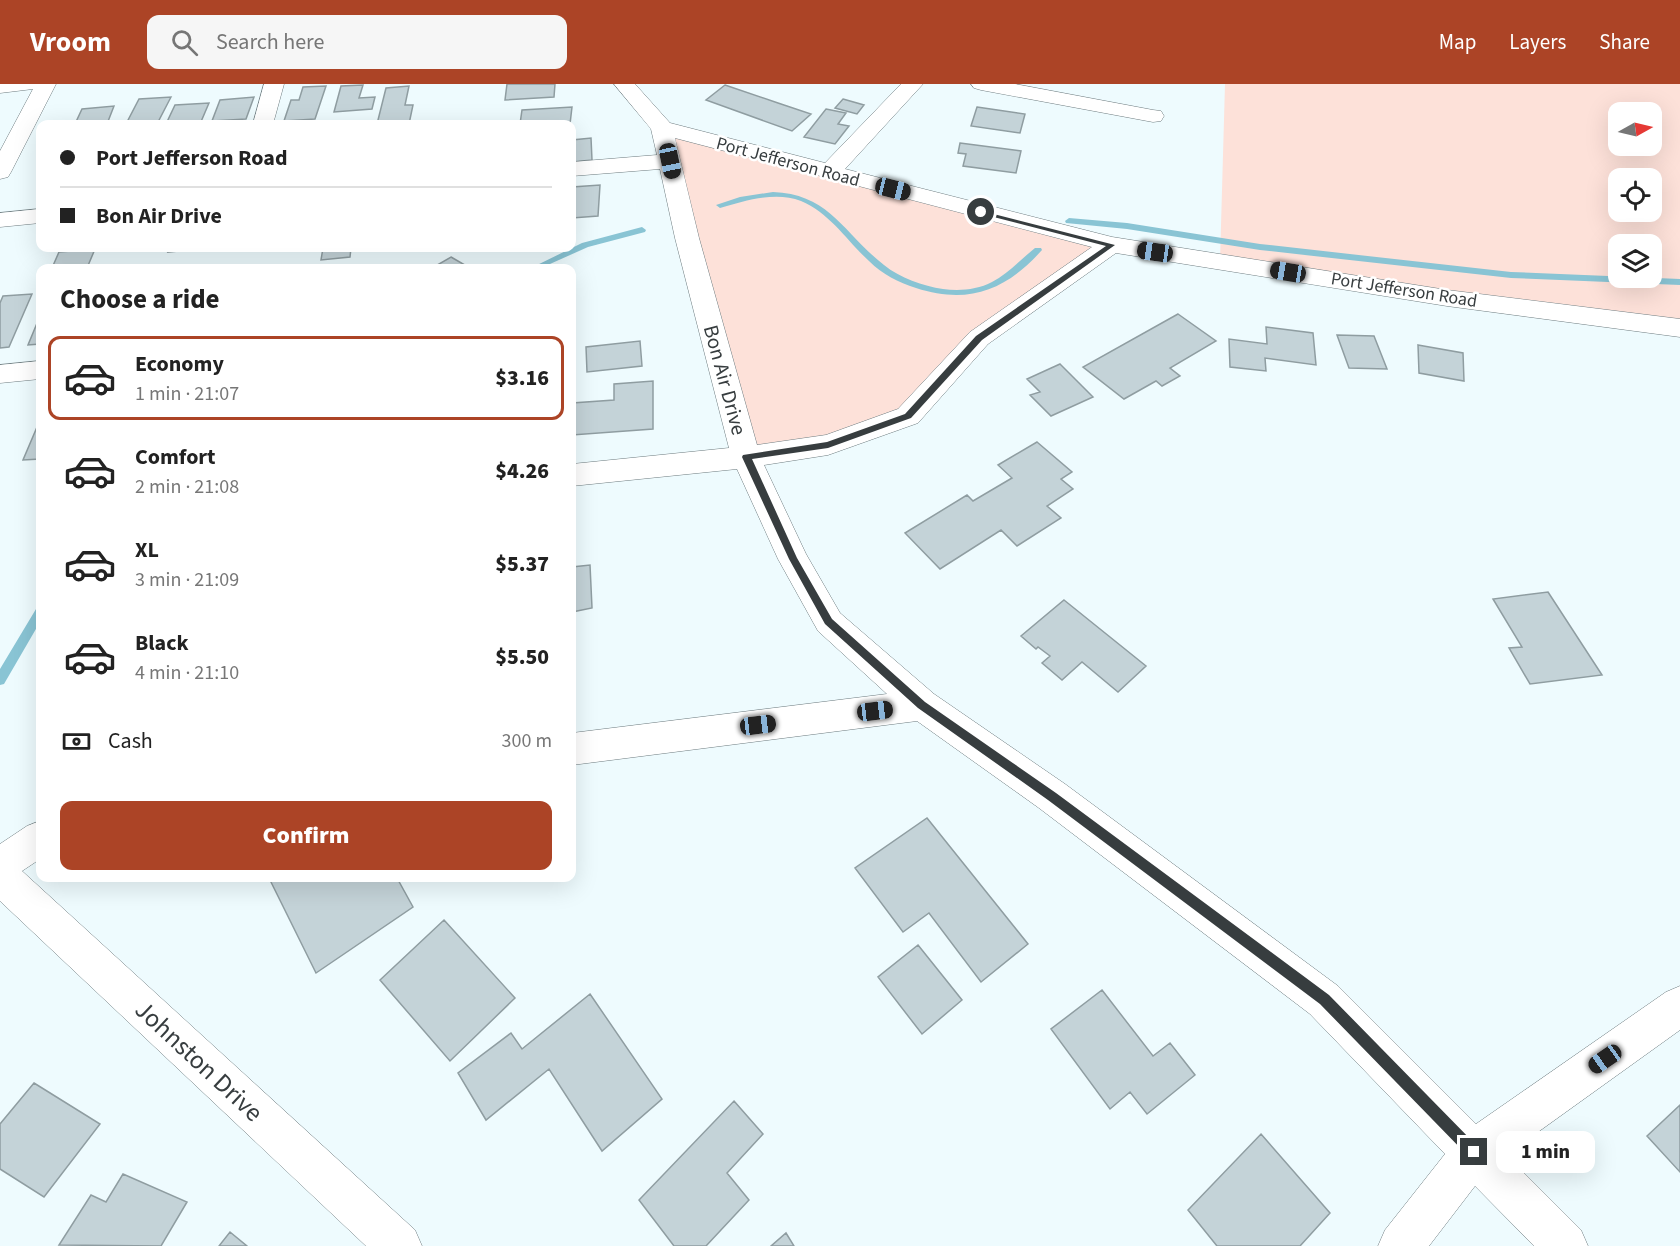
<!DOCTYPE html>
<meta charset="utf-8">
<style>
:root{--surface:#fff;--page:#f6f6f6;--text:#222;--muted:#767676;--line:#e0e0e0;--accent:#ac4426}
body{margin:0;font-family:"Source Sans 3",sans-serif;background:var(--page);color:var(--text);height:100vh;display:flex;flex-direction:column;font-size:22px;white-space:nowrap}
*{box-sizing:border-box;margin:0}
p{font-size:20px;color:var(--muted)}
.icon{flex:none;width:33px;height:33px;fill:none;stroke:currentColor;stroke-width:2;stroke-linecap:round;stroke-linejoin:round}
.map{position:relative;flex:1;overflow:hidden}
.panel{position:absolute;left:36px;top:180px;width:540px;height:618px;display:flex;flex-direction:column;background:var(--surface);border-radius:12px;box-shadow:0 6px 24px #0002}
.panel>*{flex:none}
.banner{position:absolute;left:36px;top:36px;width:540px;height:132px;border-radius:12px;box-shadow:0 6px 24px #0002;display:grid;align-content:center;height:132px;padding:0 24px;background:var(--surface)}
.needle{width:39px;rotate:82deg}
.fabs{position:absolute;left:1608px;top:18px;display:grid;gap:12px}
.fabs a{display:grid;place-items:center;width:54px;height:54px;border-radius:12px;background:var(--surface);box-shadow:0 6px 24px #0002;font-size:30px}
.end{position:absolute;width:27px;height:27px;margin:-14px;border:8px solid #373d3f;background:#fff;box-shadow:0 0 0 3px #fff}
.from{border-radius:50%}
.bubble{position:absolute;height:42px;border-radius:12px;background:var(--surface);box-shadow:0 6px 24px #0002;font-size:20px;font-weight:800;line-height:42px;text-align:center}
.car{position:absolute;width:18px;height:36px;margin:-18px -9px;border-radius:8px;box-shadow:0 0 4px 2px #0007;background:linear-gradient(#222 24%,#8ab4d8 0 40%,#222 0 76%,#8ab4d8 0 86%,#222 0)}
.banner b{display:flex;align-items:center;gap:21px;height:57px;font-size:22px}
.banner b+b{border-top:2px solid var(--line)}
.banner i{width:15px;height:15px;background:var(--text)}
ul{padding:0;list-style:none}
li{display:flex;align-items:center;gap:18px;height:84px;margin:0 12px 9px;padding:0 12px;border:3px solid transparent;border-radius:12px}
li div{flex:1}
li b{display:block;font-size:22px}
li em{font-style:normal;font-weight:800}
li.selected{border-color:var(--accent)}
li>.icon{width:54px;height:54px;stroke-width:1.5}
h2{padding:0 24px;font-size:27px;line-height:72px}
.pay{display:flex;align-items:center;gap:15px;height:66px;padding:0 24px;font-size:22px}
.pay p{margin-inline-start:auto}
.primary-button{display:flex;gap:12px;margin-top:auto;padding:12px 24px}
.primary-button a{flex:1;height:69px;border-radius:12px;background:var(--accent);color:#fff;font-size:24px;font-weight:800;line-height:69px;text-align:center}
header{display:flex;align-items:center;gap:36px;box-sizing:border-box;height:84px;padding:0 30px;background:var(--accent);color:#fff}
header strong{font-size:28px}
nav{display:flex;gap:33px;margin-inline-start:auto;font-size:21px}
.search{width:420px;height:54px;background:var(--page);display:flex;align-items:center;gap:15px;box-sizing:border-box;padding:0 21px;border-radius:12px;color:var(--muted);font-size:22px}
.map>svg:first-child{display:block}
.green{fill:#fde1d9;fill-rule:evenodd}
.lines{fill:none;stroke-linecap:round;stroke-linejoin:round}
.stream{fill:#89c4d4;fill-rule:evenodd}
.building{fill:#c4d3d8;stroke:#8f9da1;stroke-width:1.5}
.minor-casing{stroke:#6d7b7f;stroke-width:1}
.minor{fill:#fff;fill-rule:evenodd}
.route{fill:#373d3f}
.labels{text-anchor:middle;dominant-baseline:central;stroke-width:5;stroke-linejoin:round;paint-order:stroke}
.far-street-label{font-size:18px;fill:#373d3f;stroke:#fff}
.street-label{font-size:21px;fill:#373d3f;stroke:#fff}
.near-street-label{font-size:26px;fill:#373d3f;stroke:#fff}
</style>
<header>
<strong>Vroom</strong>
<div class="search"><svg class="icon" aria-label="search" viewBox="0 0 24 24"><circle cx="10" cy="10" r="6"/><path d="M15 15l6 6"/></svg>Search here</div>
<nav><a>Map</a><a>Layers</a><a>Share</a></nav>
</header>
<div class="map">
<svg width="1680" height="1162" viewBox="0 0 1680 1162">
<rect width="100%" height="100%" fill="#eefbfe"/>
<path class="green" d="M1225 0H1680V244L1220 177ZM1618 28H1652V62H1618ZM1618 94H1652V128H1618ZM1618 160H1652V194H1618Z
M662 44 1112 161 979 254 908 332 746 373Z"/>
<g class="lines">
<path class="stream" d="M773 108C830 110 844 150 884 181 900 194 923 202 943 205 959 207 977 206 992 198 1008 190 1021 175 1035 164H1041L1042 166C1006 206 969 221 916 204 898 198 883 191 869 177 847 157 830 129 801 117 775 107 745 117 720 124L716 121 740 113Z
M1069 134 1127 139 1260 160 1511 188 1680 195V201L1511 194 1260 166 1127 145 1066 139 1065 137Z
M642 143 646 146 645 148 588 163 541 184H531L582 159Z
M40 523V538L4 600 0 601V585L36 525Z"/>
</g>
<path class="building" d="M507 0H555L554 13 505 16Z
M363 1 359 14 375 13 372 25 334 28 341 2Z
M725 1 778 19 811 30 792 47 706 16Z
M326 2 315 35 284 37 291 16H299L303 3Z
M409 2 405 21H413L409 40H377L386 4Z
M171 13 157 40H126L139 15Z
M254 13 246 35 212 37 220 16Z
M843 15 864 21 857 30 835 24Z
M209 19 200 40H166L175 21Z
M114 22 107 40H75L82 25Z
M572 23 570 40H520L522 26Z
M977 23 1025 30 1020 49 971 42Z
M826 25 846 29 838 40 849 42 835 60 804 53Z
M591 54 592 76 572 78V56Z
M960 59 1021 67 1016 89 963 82 966 70 958 69Z
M600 101 598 132 572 134V103Z
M170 164H207L168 168Z
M323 164H351L350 173 321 176Z
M95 165 87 184H52L59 168Z
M451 173 470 184H432Z
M32 210 9 263 0 264V219L3 212Z
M1178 230 1216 257 1170 284 1180 292 1162 302 1156 297 1124 315 1083 283Z
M40 232V260L28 261Z
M1266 243 1313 249 1316 281 1265 274 1266 287 1230 283 1229 255 1267 260Z
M1337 251 1374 252 1387 285 1349 284Z
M640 257 642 282 587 288 586 263Z
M1418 261 1463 269 1464 297 1419 289Z
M1060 280 1093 313 1051 332 1030 311 1040 308 1027 295Z
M653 297V345L572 351V319L614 316V300Z
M40 336V375L23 376Z
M1037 358 1072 388 1061 395 1073 405 1047 422 1061 434 1017 462 1001 446 940 485 905 449 967 411 973 417 1012 394 998 381Z
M590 481 592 524 572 528V483Z
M1548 508 1602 591 1530 600 1509 564 1522 563 1493 515Z
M1064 516 1146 582 1118 608 1082 578 1062 596 1042 579 1050 572 1038 563 1036 565 1021 552Z
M927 734 1028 860 981 898 929 829 903 848 855 784Z
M269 794H397L413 823 316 889Z
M444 836 515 914 450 977 380 896Z
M918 861 962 916 922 950 878 893Z
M1102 906 1153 972 1170 959 1195 991 1147 1030 1130 1008 1110 1025 1051 945Z
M590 910 662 1015 602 1067 549 985 486 1036 458 989 511 949 522 965Z
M34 999 100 1040 44 1113 0 1085V1040Z
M734 1017 763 1050 727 1089 749 1116 706 1162H674L639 1116Z
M1680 1021V1088L1647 1052Z
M1261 1050 1330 1129 1300 1162H1217L1188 1126Z
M123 1090 187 1118 161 1162 59 1161 91 1111 106 1118Z
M230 1148 247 1162H219Z
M786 1149 794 1162H771Z"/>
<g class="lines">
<g class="minor-casing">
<path id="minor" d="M0 0H56L11 88 8 93 0 95V67L33 5 0 9Z
M264 0H284L273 40H253Z
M614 0H635L670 39 825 79 901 0H923L845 85 1112 153 1447 206 1680 235V253L1447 222 1116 169 988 260 918 339 828 371 764 381 806 470 840 529 934 610 1065 700 1338 902 1476 1040 1666 908 1680 902V946L1506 1071 1581 1146 1588 1162H1534L1475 1102 1429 1162H1378L1385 1146 1445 1070 1310 930 1039 724 917 637 572 681V649L887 610 818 547 778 475 737 385 572 402V380L729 364 675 154 660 85 572 92V78L657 71 651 45ZM675 54 1092 163 970 248 898 325 826 351 757 361 699 154Z
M971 0H1015L1153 26 1161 27 1164 32 1161 37 1153 38 981 6 974 4Z
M40 125V139L0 143V129Z
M40 277V295L0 299V281Z
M40 737V775L22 787 415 1146 422 1162H366L0 817V760L27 742Z"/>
</g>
<use href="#minor" class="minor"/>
</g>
<path class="route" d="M978 126 1115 161 982 256 911 334 828 364 752 375 797 474 832 535 925 618 1056 709 1329 911 1478 1063 1480 1068 1478 1073 1474 1074 1469 1073 1320 920 1048 716 918 624 825 540 789 475 742 373 743 371 827 358 905 330 976 252 1106 162 978 129Z"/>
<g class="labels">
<g class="far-street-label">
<text transform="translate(788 78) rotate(15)">Port Jefferson Road</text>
<text transform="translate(1404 206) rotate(9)">Port Jefferson Road</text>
</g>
<g class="street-label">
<text transform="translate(725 296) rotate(75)">Bon Air Drive</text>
</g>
<g class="near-street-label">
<text transform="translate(199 977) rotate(43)">Johnston Drive</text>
</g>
</g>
</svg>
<div class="fabs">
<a><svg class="needle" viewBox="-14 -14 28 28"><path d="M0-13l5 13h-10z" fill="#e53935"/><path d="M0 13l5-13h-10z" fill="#767676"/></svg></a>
<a><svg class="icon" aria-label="locate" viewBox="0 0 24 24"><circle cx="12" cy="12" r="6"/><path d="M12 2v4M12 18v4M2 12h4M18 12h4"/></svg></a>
<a><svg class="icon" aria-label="layers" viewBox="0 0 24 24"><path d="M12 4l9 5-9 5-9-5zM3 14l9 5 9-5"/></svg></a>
</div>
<i class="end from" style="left:981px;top:128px"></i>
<i class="end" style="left:1474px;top:1068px"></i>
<div class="bubble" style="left:1496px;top:1047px;width:99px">1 min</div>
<i class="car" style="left:670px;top:77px;rotate:168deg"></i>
<i class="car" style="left:893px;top:105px;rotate:104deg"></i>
<i class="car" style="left:1155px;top:168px;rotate:278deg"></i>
<i class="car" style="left:1288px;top:188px;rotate:279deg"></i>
<i class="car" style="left:875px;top:627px;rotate:83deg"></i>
<i class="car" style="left:758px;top:641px;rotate:83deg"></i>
<i class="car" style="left:1605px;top:975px;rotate:235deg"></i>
<div class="banner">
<b><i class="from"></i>Port Jefferson Road</b>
<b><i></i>Bon Air Drive</b>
</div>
<section class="panel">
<h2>Choose a ride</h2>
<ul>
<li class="selected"><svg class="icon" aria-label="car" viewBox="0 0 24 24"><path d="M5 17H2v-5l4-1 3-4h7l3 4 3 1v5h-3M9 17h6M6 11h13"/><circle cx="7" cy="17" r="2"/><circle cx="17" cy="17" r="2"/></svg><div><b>Economy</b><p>1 min · 21:07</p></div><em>$3.16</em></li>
<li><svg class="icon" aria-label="car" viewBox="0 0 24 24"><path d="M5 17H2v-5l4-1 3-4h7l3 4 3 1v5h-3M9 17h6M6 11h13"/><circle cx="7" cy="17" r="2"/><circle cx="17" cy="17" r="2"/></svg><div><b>Comfort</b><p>2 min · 21:08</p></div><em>$4.26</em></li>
<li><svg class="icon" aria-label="car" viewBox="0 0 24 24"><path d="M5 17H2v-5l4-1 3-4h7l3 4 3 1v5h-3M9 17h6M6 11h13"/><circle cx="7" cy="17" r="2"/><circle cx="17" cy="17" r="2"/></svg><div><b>XL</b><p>3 min · 21:09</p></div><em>$5.37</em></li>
<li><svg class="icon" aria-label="car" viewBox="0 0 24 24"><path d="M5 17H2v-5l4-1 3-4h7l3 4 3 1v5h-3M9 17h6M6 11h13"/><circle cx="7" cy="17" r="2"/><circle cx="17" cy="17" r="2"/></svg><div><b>Black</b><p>4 min · 21:10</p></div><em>$5.50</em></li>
</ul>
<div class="pay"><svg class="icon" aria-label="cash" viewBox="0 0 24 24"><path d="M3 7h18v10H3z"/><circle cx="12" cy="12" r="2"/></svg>Cash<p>300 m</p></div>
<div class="primary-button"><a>Confirm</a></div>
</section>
</div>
